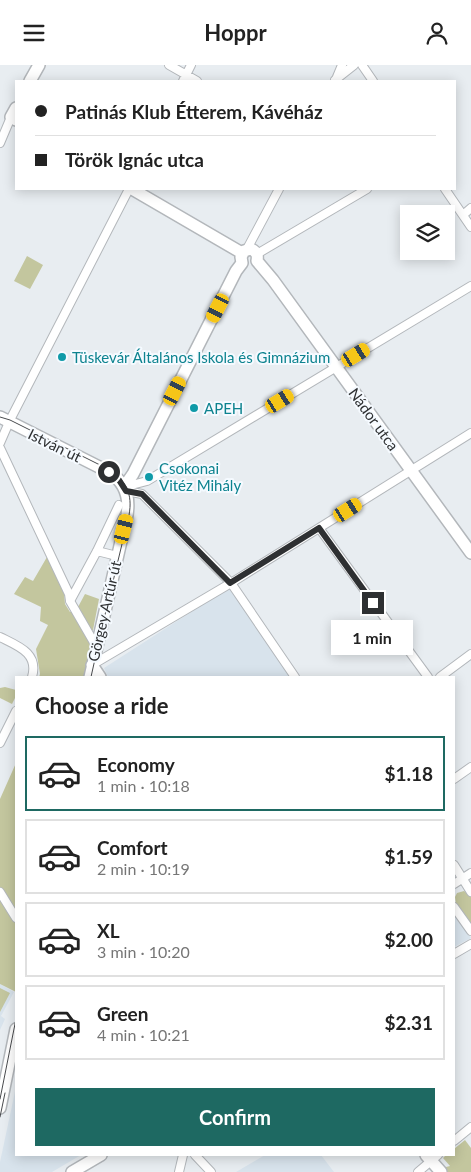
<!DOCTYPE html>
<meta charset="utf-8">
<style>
:root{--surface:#fff;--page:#f2f2f2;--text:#222;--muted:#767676;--line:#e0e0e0;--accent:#1e6962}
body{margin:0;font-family:Lato,sans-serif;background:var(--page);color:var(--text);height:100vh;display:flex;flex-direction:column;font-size:19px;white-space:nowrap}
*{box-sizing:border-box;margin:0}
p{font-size:16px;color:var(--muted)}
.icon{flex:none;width:28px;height:28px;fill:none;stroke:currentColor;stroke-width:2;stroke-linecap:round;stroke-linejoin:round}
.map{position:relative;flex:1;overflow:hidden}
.panel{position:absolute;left:15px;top:611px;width:440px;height:480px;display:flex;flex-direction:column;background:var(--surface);border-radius:0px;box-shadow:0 2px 12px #0003}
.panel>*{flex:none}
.banner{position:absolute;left:15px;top:15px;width:441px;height:110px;border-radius:0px;box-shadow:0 2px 12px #0003;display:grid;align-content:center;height:110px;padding:0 20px;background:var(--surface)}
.fabs{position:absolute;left:400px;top:140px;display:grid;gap:10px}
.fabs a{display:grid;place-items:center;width:55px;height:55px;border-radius:0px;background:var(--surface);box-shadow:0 2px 12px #0003;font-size:25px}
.end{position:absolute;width:22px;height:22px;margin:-11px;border:6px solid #2e3032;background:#fff;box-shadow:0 0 0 2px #fff}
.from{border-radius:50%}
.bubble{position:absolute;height:35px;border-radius:0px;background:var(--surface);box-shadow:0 2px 12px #0003;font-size:16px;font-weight:700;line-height:35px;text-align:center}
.car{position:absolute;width:15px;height:30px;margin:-15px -8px;border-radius:6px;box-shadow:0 0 4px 1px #0007;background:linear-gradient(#f5c518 24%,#345 0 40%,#f5c518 0 76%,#345 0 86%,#f5c518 0)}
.banner b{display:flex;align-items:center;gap:18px;height:48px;font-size:19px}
.banner b+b{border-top:1px solid var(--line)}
.banner i{width:12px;height:12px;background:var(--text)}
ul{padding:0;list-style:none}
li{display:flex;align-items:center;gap:15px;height:75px;margin:0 10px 8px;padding:0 10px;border:2px solid var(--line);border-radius:0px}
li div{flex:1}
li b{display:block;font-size:19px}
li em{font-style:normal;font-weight:700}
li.on{border-color:var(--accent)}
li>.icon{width:45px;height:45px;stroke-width:1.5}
h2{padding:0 20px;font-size:22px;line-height:60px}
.button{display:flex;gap:10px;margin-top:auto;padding:10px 20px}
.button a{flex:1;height:58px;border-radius:0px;background:var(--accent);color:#fff;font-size:20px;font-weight:700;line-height:58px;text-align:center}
header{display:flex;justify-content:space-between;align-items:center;height:65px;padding:0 20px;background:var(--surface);font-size:22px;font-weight:700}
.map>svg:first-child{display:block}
.built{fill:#d8e3ec}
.green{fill:#c3c69e}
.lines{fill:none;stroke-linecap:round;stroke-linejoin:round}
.street-casing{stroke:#b3b7bb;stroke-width:10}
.secondary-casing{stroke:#b3b7bb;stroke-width:14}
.street{stroke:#fff;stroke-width:8}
.secondary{stroke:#fff;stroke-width:11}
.tram{stroke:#494b4e;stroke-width:1}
.route{stroke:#2e3032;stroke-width:6}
.culture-dot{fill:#0f9aa8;stroke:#f5faff;stroke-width:2}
.labels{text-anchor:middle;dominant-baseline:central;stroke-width:4;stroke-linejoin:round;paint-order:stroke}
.culture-label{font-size:15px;fill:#0d838f;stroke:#f5faff;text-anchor:start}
.street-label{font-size:15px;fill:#2e3032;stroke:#f5faff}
</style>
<header><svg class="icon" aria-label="menu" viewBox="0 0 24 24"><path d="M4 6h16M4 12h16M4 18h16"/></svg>Hoppr<svg class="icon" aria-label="person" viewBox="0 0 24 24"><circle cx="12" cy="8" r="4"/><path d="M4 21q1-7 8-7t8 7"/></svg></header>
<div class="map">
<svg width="471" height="1107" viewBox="0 0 471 1107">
<rect width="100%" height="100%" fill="#e8edf1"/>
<path class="built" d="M230 522 292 612H108L104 603Z
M454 848 471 873 454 882Z
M0 919 14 927 1 951 5 954 0 965Z
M16 1022V1090H81L52 1107H0V1097Z
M265 1090H321L334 1107H236Z"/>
<path class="green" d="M27 191 43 200 30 224 14 216Z
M47 492 64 527 65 539 70 547H73L93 580 86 612H39L40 609 36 584 48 560 40 556 41 542 14 529 25 512 33 516Z
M85 529 99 534 93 565 90 566 78 542Z
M5 622 16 625V631L12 639 0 633V623Z
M16 698V927L0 919V734Z
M464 826 468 829 471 832V861L456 839 455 832 457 828Z
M0 923 10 928 0 947Z
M465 1075 471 1083V1107H446V1102L450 1101 443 1093 446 1090H454V1084Z"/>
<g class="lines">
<g class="street-casing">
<path id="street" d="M169 0 197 16
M362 0 373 16
M337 12 342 0
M335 15 354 0
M183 16 191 0
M0 78 11 52
M445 124 471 162
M463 150 471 143
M247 184 279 124
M257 189 367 124
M0 378 10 355 129 124
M0 383 69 529 70 536 96 581
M124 422 147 416 471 221
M126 426 142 429 231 518 295 612
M319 463 428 612
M97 486 117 491
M70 536 97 486 119 440
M0 572C18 581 39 588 32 612
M92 600 231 518 471 368
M440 612 471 589
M0 678 16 646
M454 714 471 702
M454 800 471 827
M454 819 471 808
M0 827 16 853
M454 842 471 866
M454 889 471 879
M454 1076 471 1062
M195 1090 211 1107
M179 1107 183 1090
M418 1107 438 1090"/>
</g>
<g class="secondary-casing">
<path id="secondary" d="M30 16 39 0
M16 43 11 52 16 55
M132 124 242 188
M242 198 241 192 244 186 251 184C257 187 258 190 257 196L273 215 471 488
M0 352 109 407C125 417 130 432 127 450L90 612
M124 422 133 409 236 206 242 198
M92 600 100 612
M0 1043 16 964
M426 1090 441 1107
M72 1107 101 1090"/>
</g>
<use href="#street" class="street"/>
<use href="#secondary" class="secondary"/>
<path class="tram" d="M0 352 10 355 108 404C126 415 133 429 129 450L103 558 91 612
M0 1034 16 954
M0 1052 5 1028"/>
</g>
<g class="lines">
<path class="route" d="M109 407 119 415 126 426 142 429 230 518 319 463 373 538"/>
</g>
<g class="culture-dot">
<circle cx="62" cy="292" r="5"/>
<circle cx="194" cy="343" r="5"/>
<circle cx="149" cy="412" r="5"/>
</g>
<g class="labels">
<g class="culture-label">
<text x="72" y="292">Tüskevár Általános Iskola és Gimnázium</text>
<text x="204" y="343">APEH</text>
<text x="159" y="403">Csokonai<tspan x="159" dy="17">Vitéz Mihály</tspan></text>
</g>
<g class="street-label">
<text transform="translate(374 354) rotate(54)">Nádor utca</text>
<text transform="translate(55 380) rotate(26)">István út</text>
<text transform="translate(104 546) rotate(-77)">Görgey Artúr út</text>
</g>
</g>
</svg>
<div class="fabs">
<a><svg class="icon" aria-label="layers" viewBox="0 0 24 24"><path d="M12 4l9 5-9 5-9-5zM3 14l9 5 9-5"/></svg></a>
</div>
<i class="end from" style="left:109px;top:407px"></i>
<i class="end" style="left:373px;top:538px"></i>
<div class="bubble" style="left:331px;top:555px;width:82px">1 min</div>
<i class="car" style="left:218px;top:243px;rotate:207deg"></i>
<i class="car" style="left:356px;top:290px;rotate:59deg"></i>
<i class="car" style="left:175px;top:326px;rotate:27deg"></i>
<i class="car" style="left:280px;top:336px;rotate:59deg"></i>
<i class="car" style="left:348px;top:445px;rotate:58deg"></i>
<i class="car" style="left:124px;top:464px;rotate:14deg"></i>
<div class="banner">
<b><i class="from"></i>Patinás Klub Étterem, Kávéház</b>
<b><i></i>Török Ignác utca</b>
</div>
<section class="panel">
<h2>Choose a ride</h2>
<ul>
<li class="on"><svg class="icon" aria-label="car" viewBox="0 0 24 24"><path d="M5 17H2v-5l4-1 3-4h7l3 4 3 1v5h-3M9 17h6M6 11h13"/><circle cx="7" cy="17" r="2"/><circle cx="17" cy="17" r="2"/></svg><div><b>Economy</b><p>1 min · 10:18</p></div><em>$1.18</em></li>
<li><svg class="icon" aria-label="car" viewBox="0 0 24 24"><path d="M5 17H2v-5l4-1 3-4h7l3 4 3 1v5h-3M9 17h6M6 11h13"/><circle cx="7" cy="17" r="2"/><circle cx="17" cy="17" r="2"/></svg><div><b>Comfort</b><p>2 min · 10:19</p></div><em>$1.59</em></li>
<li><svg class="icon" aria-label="car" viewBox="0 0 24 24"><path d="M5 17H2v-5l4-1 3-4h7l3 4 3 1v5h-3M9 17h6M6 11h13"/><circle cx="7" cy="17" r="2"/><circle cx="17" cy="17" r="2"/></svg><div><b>XL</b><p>3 min · 10:20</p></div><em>$2.00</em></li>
<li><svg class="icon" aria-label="car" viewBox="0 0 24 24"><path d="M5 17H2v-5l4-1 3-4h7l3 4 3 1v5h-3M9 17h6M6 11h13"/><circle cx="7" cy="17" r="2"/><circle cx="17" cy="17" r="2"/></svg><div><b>Green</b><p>4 min · 10:21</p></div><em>$2.31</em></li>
</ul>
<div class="button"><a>Confirm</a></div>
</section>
</div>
